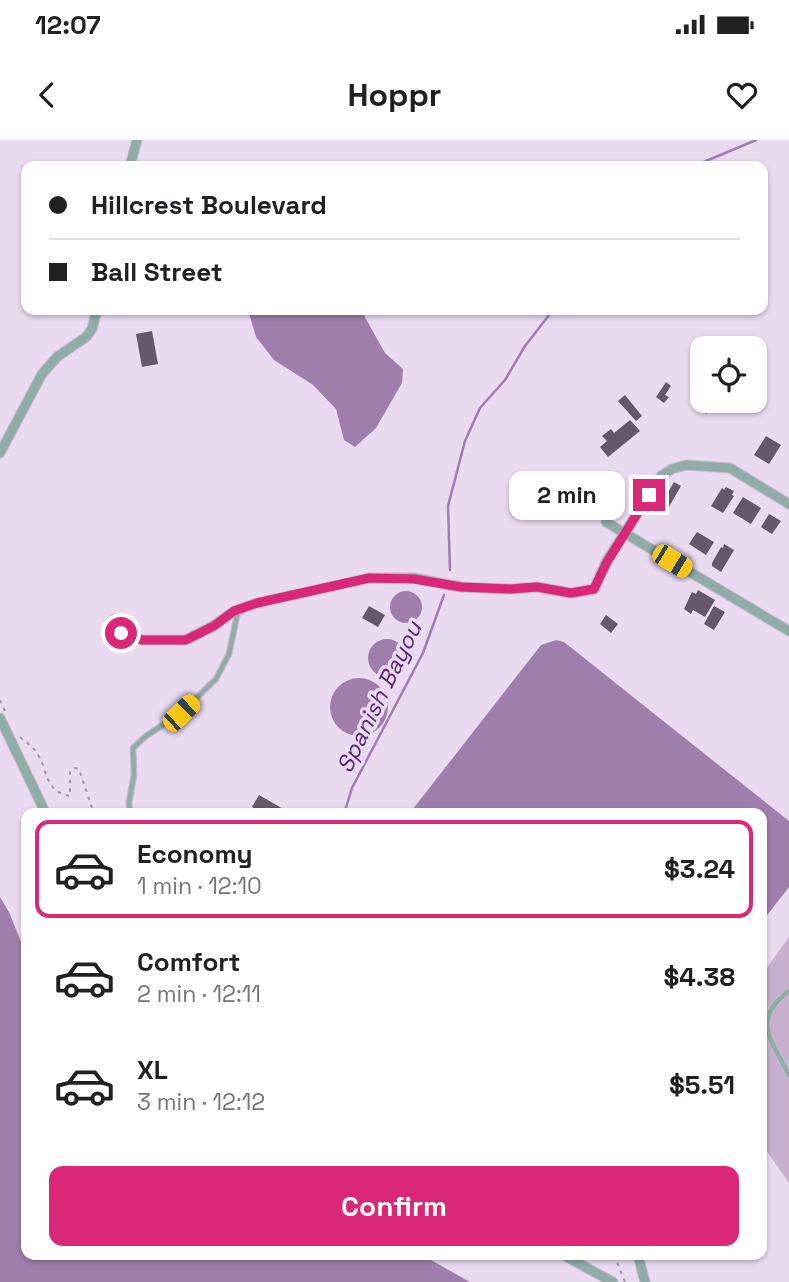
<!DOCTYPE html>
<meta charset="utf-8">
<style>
:root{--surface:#fff;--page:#f6f6f6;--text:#202124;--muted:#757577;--line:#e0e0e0;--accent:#db2777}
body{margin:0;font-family:"Space Grotesk",sans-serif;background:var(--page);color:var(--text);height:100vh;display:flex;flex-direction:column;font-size:26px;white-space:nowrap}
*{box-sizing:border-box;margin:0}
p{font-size:23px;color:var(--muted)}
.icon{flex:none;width:38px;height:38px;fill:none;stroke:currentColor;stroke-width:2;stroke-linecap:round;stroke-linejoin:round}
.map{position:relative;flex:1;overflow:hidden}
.details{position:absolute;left:21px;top:668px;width:746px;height:452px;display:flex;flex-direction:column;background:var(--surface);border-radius:14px;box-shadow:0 2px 5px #0004}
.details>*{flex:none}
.banner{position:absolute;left:21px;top:21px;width:747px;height:154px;border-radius:14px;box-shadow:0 2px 5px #0004;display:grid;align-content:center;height:154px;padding:0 28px;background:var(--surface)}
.buttons{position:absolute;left:690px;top:196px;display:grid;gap:14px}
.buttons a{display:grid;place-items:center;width:77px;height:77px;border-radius:14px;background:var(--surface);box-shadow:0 2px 5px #0004;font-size:35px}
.end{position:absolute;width:32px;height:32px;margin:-16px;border:9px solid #db2777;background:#fff;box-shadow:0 0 0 4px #fff}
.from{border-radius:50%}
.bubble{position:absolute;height:49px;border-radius:14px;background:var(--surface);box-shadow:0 2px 5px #0004;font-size:23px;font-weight:700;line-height:49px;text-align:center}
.car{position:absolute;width:21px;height:42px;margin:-21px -10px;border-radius:9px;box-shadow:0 0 5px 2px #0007;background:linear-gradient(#f5c518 24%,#345 0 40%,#f5c518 0 76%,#345 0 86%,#f5c518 0)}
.banner b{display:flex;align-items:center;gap:24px;height:66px;font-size:26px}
.banner b+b{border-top:2px solid var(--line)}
.banner i{width:18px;height:18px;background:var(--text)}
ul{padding:12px 0 0;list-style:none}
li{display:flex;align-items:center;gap:21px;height:98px;margin:0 14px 10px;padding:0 14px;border:4px solid transparent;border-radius:14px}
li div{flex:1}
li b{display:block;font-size:26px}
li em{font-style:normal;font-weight:700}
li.active{border-color:var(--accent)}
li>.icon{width:63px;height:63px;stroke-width:1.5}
.cta{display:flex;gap:14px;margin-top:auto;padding:14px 28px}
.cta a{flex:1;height:80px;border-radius:14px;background:var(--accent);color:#fff;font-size:28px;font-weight:700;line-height:80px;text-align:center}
.status{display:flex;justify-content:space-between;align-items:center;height:49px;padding:0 35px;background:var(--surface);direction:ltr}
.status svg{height:19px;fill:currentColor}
header{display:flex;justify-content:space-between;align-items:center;height:91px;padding:0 28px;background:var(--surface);font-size:32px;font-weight:700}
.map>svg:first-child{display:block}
.green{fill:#c6b0ce}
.water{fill:#a07eac}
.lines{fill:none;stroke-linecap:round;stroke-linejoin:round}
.stream{stroke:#a07eac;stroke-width:2.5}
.building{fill:#65586a}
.lane-casing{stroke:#c7b8cc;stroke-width:7}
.street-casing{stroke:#c7b8cc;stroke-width:11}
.path{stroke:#a296a7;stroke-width:2;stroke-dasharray:3.5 5;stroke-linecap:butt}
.lane{stroke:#8fada6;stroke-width:4.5}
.street{stroke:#8fada6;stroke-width:9}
.route{stroke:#db2777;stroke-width:9}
.labels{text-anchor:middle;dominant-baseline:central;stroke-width:7;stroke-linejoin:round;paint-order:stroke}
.water-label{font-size:23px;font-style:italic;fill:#582c67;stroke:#eadaf0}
</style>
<div class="status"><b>12:07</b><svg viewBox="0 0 49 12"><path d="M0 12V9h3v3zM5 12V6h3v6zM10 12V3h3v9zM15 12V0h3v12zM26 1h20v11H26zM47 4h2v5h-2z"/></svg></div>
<header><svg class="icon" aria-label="back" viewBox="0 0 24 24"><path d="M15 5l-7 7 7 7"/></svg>Hoppr<svg class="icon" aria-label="heart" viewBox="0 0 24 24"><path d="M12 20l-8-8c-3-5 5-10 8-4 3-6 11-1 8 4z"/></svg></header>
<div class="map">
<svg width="789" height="1142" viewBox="0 0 789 1142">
<rect width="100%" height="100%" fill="#eadaf0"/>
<path class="green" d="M789 797V1043L761 1003V836Z"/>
<path class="water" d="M248 170H361L385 213 403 229 402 243 376 288 355 307 344 300 336 269 313 245 274 220 256 197Z
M390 467a16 16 0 1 1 32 0a16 16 0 1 1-32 0Z
M368 518a19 19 0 1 1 38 0a19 19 0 1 1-38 0Z
M556 500 564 502 789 681V747L761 783V674H409L541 505Z
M330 567a29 29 0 1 1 58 0a29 29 0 1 1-58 0Z
M0 757 9 772 26 814V1115H422L470 1142H0Z"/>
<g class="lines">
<path class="stream" d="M694 26 756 0
M450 430 448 366 465 301 480 268 505 240 525 206 553 170
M344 674 352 648 423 513 444 455"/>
</g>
<path class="building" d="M152 191 158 224 142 227 136 194Z
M666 242 671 246 665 255 669 257 664 263 656 257Z
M699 248 702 250V261H726L723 267 718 264 715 269 711 266 706 274 696 267 700 261 693 257Z
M625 255 642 276 636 281 618 261Z
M630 280 640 291 608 317 600 307 607 301 602 296 611 289 614 293Z
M766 296 781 305 769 324 754 315Z
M674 342 681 346 666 372 659 368 660 366 657 364 661 357 664 359Z
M726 347 734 351 732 355 734 356 723 373 711 366 722 348 724 350Z
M743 357 761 368 751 384 733 373Z
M769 374 781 381 772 394 761 387Z
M697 392 714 402 706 415 689 404Z
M724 404 734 410 721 432 712 426V423L721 407 723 408Z
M698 450 715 460 705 477 693 470 691 474 684 469 692 452 696 454Z
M369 466 385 475 378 487 362 478Z
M714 466 725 472 714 490 704 484Z
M606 475 618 484 611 493 600 484Z
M259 655 292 674H264L252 667Z"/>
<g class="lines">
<g class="lane-casing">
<path id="lane" d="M130 674 129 662 134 635 133 608 146 596 181 573 216 539 229 514 238 471
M789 851C750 880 772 901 789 935"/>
</g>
<g class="street-casing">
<path id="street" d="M130 26 137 0
M0 313 42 234 57 217 86 197 92 189 97 170
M606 382 789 491
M114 479 121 493 142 500H185L213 486 234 471 257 463 369 438H414L461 447 511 449 537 447 571 453 594 449 606 422 661 336 672 329 686 325 730 328 789 364
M0 578 46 674
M563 1115 613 1142
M638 1115 645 1142"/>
</g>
<path class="path" d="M0 560 5 571
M20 597C26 602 33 607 37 613 49 632 44 651 70 656V632L75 628 79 629 94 674
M614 1115 625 1142"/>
<use href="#lane" class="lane"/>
<use href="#street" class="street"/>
</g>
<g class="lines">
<path class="route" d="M121 493 142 500H186L214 486 234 471 257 463 369 438 414 439 461 447 510 449 537 447 571 453 594 449 607 422 649 355"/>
</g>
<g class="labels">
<g class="water-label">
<text transform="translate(379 557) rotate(-64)">Spanish Bayou</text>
</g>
</g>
</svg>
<div class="buttons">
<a><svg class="icon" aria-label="locate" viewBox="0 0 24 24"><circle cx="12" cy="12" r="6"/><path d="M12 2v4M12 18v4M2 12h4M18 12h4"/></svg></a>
</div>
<i class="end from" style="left:121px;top:493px"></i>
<i class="end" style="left:649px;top:355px"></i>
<div class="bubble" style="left:509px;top:331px;width:116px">2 min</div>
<i class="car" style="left:672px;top:421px;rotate:121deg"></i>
<i class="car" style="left:181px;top:573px;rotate:46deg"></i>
<div class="banner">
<b><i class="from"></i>Hillcrest Boulevard</b>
<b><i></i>Ball Street</b>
</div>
<section class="details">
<ul>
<li class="active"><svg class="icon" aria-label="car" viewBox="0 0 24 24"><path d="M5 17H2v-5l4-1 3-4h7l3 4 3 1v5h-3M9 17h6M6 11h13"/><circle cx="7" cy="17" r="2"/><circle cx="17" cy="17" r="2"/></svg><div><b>Economy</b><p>1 min · 12:10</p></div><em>$3.24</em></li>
<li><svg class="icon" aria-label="car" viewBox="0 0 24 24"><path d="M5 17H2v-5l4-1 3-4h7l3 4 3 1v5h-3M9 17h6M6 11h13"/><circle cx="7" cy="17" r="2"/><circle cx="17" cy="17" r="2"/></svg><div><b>Comfort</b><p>2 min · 12:11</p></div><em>$4.38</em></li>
<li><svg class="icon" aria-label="car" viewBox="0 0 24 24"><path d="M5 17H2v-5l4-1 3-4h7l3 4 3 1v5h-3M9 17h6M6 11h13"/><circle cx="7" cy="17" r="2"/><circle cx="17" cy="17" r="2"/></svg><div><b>XL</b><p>3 min · 12:12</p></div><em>$5.51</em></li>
</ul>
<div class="cta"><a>Confirm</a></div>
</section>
</div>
